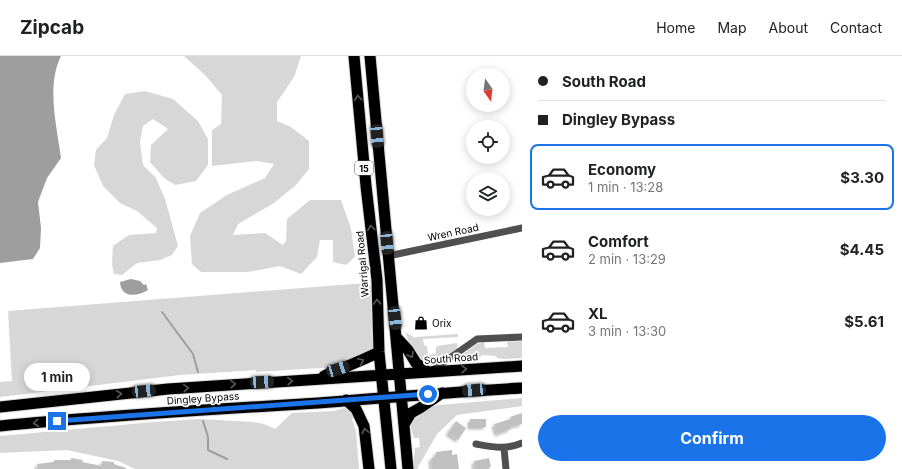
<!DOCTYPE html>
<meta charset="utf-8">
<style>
:root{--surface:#fff;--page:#f6f6f6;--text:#202124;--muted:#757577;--line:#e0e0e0;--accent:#1a73e8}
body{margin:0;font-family:Inter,sans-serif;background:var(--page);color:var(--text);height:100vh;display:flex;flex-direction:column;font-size:15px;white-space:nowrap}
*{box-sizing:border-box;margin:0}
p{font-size:13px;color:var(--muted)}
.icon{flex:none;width:22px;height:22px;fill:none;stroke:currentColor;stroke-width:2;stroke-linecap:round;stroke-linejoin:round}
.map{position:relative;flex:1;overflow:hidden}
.sheet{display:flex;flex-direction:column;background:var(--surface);width:380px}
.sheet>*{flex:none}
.banner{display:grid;align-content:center;height:88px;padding:0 16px;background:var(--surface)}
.needle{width:26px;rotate:166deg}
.fabs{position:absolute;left:466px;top:12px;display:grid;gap:8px}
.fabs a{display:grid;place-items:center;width:44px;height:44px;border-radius:50%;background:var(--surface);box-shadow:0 2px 10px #0003;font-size:20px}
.end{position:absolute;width:18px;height:18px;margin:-9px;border:5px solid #1a73e8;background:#fff;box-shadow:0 0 0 2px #fff}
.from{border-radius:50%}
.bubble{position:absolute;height:28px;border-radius:14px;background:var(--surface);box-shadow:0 2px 10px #0003;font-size:13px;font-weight:700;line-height:28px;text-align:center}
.car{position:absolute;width:12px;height:24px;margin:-12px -6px;border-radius:5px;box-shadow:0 0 3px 1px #0007;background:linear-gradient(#222 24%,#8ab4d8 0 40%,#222 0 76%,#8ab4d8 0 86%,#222 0)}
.banner b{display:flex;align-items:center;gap:14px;height:38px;font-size:15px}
.banner b+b{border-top:1px solid var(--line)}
.banner i{width:10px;height:10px;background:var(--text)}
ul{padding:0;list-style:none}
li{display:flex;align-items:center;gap:12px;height:66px;margin:0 8px 6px;padding:0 8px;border:2px solid transparent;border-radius:8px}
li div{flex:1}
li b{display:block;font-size:15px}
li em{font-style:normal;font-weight:700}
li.current{border-color:var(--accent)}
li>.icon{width:36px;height:36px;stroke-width:1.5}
.primary-button{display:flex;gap:8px;margin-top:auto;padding:8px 16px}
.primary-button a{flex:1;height:46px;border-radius:24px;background:var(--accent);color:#fff;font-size:16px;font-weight:700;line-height:46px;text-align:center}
header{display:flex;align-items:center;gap:24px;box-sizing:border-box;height:56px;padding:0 20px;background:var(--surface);border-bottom:1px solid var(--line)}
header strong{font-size:19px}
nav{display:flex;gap:22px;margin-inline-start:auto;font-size:14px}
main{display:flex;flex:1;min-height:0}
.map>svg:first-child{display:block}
.green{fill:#d7d7d7}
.water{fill:#9e9e9e}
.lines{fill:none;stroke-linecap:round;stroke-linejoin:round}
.stream{stroke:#9e9e9e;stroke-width:2}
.building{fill:#c0c0c0;filter:url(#shadow)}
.trunk-casing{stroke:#dbdbdb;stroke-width:13}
.minor{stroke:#505050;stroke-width:7}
.trunk{stroke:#000;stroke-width:11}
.oneway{stroke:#595959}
.route{stroke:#1a73e8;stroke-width:5}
.labels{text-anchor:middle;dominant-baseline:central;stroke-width:3.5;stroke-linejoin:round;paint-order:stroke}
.shield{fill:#fff;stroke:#4c4c4c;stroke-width:1}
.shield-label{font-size:9px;font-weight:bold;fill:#000}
.street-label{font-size:10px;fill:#000;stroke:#fff}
.poi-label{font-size:10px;fill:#000;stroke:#fff;text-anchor:start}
</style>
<header>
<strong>Zipcab</strong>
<nav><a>Home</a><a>Map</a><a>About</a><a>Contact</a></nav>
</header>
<main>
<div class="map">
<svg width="522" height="413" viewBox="0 0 522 413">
<defs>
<filter id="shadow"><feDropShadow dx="-2.5" dy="2.5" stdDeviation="1" flood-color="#0004"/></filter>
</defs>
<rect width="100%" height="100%" fill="#fff"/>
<path class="green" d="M184 0H301L294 21 277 46V65L291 71 309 85V113L296 129 274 147 238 168 233 179 265 177 283 189 286 185 287 163 310 144H341L351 173 355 201 346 209 333 206V184H320L317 201 301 218 280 210 248 216H201L192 208 190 180 200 157 227 139 265 122 274 108 256 105 212 110V74L221 68 222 39 206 20Z
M145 35 173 43 198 65 208 83V109L196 125 175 129 164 122 150 106 151 89 168 73 153 63 143 70 140 86 143 109 156 122 165 143 178 190 172 199 160 204 137 207 122 219 114 218 112 208 113 190 129 179 156 177 157 172 137 155 120 147 103 130 94 109 96 94 107 82 114 59 125 38Z
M366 227 371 230 372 287H374L371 295 336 311 256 316V314L180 319 0 341V326L12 325 8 255Z
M405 276 415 282 416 281 458 278V281L423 283 424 289 427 290 428 299 436 298V292L437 290 457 287V293L438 305 426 307 414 298Z
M522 285V302L503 303 497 302 496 300 482 299 479 302 450 307 477 288 484 286 485 292 508 291 507 286Z
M522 342V350L457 359 437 378 418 411V413H413L415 392 420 391 419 382H414L411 373V363L427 352 439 349Z
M344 352 349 353 357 360 352 363 356 375 359 413H135L118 405 67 394 0 397V380L154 366 199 363 253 366 264 368 275 373 292 357 334 355Z"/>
<path class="water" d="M0 0H61C46 30 57 71 61 102L47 122 38 146 41 172 40 192 33 203 0 207Z
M131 223 140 225 144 229 146 228 148 234C137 241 121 242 120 226Z"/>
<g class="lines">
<path class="stream" d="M162 256 193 298 198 316
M203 365 208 381V394L227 403"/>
</g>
<path class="building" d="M522 357V368L510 371 511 373 497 378 494 368 511 363 510 361Z
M470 363H486V371H470Z
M456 365 466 372 458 384 448 377Z
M452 394V399L457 398 459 413H432L431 402 436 401V396Z
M71 402 83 404 82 406 102 410V405L114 406V408L126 412V413H38L37 408 54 406V404H71Z
M489 402 491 411H489L490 413H475L474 405Z"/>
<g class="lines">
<g class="trunk-casing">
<path id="trunk" d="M354 0 366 130 377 224 379 296 391 413
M370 0 408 413
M396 281 408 294 416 307 428 316
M324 320C342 312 361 305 379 296
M346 344 356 353 364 370 369 413
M0 351 168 333 522 310
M405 367 411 357 420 352 442 337
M0 370C100 360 201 354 302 348 375 343 448 336 522 332"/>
</g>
<path class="minor" d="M388 200 522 172
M431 315 477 283 522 281
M476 388C493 391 506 394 522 387
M504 392 506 413"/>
<use href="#trunk" class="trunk"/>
</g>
<defs><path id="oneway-chevron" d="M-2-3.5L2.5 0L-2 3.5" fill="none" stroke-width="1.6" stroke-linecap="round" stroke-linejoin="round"/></defs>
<g class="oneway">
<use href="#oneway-chevron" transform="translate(358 42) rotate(-95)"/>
<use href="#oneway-chevron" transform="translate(371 172) rotate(-97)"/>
<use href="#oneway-chevron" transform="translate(377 246) rotate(-92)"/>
<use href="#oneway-chevron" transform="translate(411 299) rotate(59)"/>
<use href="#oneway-chevron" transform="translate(361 305) rotate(-25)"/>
<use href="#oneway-chevron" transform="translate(464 313) rotate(-4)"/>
<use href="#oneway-chevron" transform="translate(290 325) rotate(-3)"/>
<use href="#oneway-chevron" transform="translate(233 328) rotate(-4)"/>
<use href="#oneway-chevron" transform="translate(186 332) rotate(-4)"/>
<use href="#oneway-chevron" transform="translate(119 338) rotate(-6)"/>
<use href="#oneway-chevron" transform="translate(36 367) rotate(174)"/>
<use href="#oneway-chevron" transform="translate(365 375) rotate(-103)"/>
</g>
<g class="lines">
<path class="route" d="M57 365 428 338"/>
</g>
<defs>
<g id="shop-bare" transform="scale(1.08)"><path d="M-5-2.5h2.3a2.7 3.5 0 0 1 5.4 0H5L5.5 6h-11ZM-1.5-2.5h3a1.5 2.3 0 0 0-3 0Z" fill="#000" stroke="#fff" stroke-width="2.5" paint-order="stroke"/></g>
</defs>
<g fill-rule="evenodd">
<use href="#shop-bare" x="421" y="267"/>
</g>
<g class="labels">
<rect class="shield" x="355" y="105" width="18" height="14" rx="3"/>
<g class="shield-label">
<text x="364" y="112">15</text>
</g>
<g class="street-label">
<text transform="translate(453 176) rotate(-12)">Wren Road</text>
<text transform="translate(362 208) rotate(-95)">Warrigal Road</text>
<text transform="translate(451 302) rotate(-4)">South Road</text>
<text transform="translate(203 342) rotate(-4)">Dingley Bypass</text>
</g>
<g class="poi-label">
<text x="432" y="267">Orix</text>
</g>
</g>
</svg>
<div class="fabs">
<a><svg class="needle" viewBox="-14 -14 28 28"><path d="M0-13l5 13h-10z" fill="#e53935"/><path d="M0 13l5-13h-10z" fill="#757577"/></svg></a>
<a><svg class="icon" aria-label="locate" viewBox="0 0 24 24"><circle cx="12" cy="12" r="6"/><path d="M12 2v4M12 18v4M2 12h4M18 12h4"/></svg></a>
<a><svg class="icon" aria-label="layers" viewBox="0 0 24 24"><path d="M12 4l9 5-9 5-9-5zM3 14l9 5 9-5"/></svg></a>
</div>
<i class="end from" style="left:428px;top:338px"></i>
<i class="end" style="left:57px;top:365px"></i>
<div class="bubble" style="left:24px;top:307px;width:66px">1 min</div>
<i class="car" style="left:377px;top:80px;rotate:175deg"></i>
<i class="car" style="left:387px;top:187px;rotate:175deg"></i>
<i class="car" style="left:395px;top:262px;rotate:174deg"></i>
<i class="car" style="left:338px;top:313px;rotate:73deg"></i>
<i class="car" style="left:262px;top:326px;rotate:87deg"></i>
<i class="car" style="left:474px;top:334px;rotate:265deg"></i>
<i class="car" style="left:144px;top:335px;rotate:85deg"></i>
</div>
<section class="sheet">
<div class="banner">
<b><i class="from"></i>South Road</b>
<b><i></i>Dingley Bypass</b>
</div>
<ul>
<li class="current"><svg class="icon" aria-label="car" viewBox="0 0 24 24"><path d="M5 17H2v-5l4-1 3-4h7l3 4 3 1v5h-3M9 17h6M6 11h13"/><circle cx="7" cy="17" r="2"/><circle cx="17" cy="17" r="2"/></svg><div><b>Economy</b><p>1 min · 13:28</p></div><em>$3.30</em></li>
<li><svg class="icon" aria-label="car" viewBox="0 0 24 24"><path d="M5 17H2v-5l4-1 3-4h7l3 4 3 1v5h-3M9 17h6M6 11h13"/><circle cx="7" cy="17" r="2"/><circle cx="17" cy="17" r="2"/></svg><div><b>Comfort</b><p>2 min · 13:29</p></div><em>$4.45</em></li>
<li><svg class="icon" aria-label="car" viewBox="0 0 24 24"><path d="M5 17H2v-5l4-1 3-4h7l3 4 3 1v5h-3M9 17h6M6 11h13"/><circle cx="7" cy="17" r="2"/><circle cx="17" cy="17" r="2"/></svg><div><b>XL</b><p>3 min · 13:30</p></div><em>$5.61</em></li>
</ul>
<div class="primary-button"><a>Confirm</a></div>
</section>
</main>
